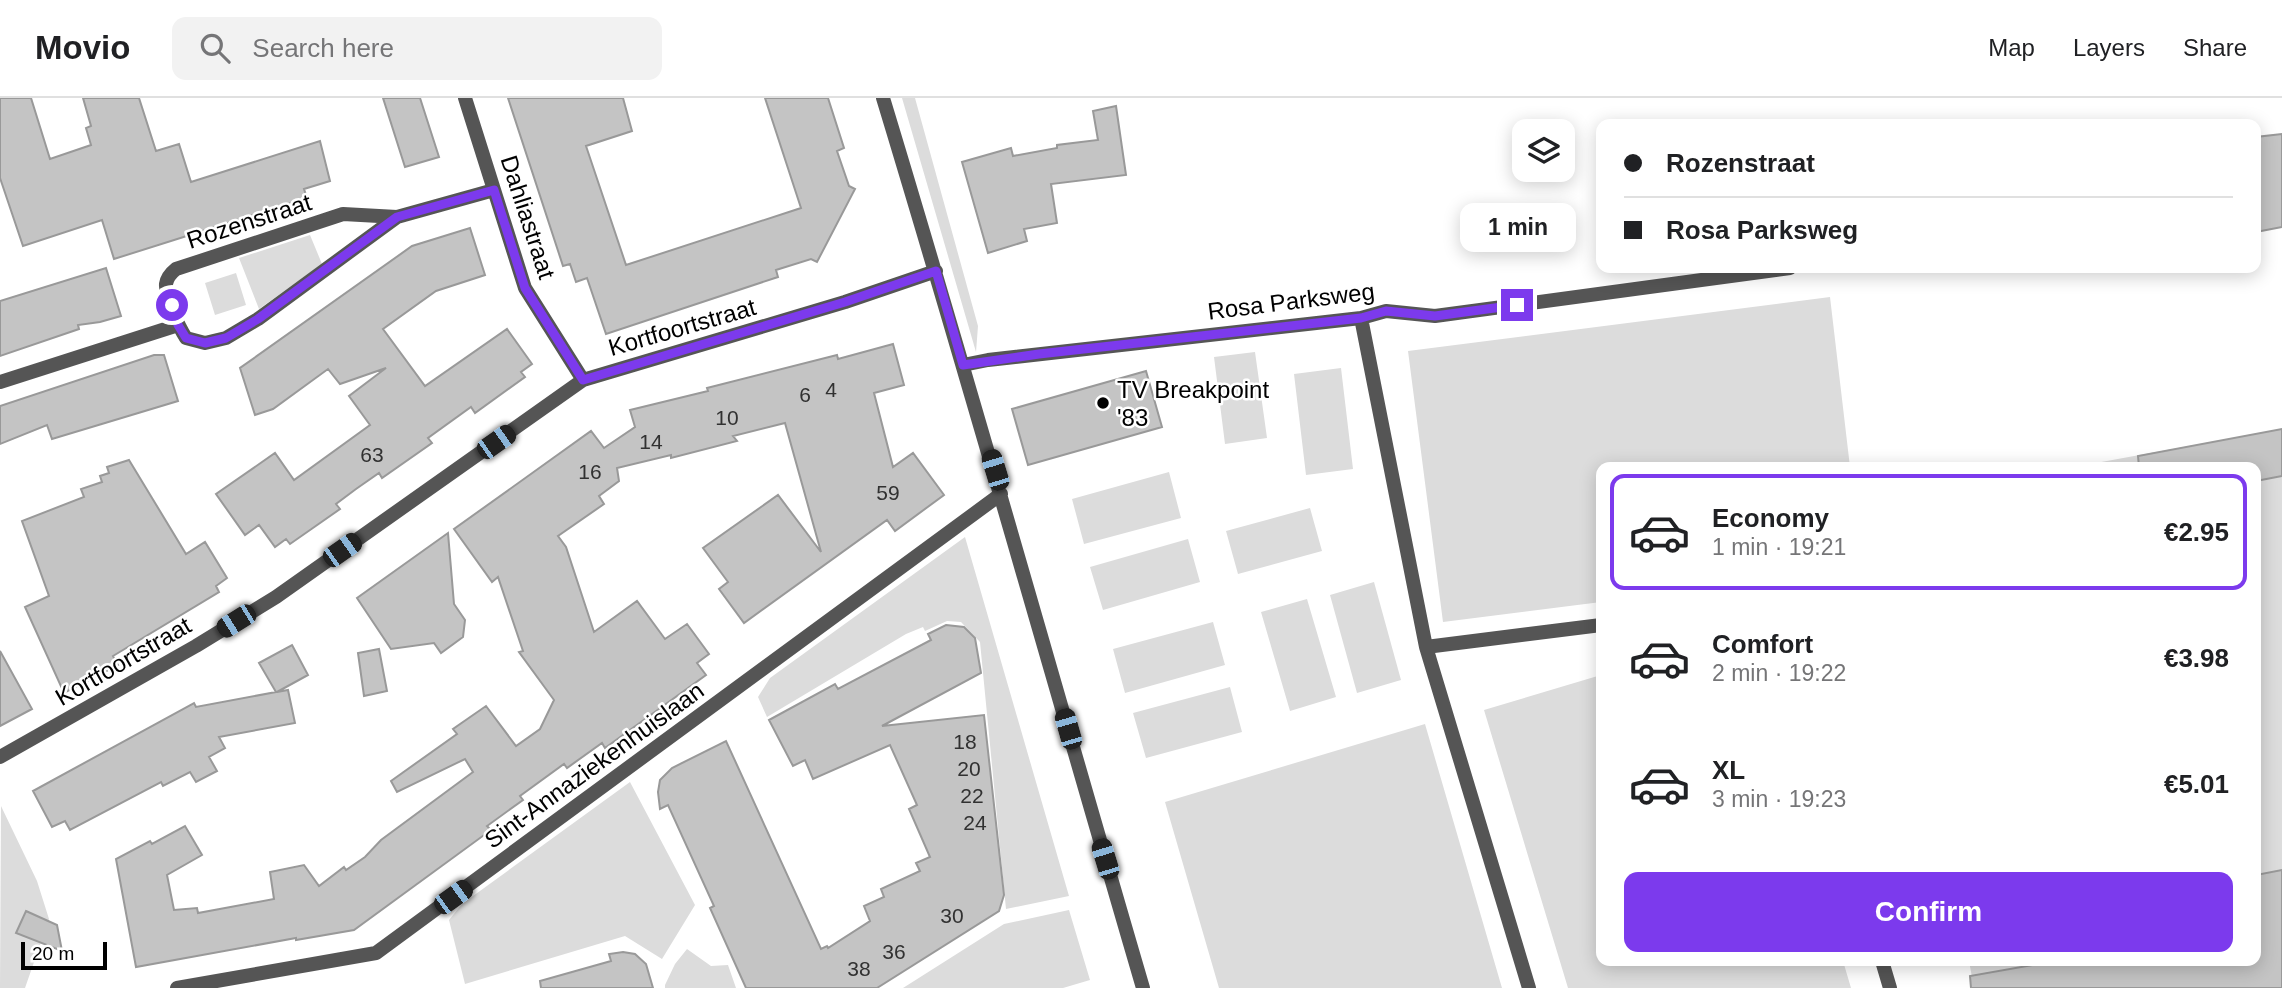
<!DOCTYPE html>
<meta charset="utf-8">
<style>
:root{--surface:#fff;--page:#f2f2f2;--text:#202124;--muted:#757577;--line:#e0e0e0;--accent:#7c3aed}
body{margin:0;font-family:Helvetica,sans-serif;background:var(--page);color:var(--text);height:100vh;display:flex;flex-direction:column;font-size:26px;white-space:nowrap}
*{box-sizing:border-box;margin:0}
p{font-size:23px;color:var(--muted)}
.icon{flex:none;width:38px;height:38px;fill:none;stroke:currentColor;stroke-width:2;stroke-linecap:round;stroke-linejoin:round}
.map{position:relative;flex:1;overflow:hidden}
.drawer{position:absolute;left:1596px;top:364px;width:665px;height:504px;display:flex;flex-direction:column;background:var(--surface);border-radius:14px;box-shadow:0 4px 18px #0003}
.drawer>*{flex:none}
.top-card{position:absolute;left:1596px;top:21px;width:665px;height:154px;border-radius:14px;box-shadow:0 4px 18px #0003;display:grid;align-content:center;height:154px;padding:0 28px;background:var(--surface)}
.buttons{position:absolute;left:1512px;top:21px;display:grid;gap:14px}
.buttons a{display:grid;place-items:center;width:63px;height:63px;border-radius:14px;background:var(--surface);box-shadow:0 4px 18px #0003;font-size:35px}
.scale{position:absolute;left:21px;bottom:18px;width:86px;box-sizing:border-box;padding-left:7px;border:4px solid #000;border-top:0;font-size:19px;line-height:24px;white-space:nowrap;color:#000;-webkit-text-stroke:5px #fff;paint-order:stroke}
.end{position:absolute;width:32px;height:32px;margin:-16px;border:9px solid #7c3aed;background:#fff;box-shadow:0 0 0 4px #fff}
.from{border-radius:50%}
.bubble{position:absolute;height:49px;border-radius:14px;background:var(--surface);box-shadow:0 4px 18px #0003;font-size:23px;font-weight:700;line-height:49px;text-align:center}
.car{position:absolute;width:21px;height:42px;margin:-21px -10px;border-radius:9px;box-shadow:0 0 5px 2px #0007;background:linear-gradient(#222 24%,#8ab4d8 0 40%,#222 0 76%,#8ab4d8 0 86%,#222 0)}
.top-card b{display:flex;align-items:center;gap:24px;height:66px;font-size:26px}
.top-card b+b{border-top:2px solid var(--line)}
.top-card i{width:18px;height:18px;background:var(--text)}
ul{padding:12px 0 0;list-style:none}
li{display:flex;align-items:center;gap:21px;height:116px;margin:0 14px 10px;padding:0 14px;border:4px solid transparent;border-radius:14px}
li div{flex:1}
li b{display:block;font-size:26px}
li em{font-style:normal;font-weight:700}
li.current{border-color:var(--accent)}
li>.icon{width:63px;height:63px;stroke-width:1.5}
.action{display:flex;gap:14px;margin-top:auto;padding:14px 28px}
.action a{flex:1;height:80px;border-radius:14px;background:var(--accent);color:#fff;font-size:28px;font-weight:700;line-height:80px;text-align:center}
header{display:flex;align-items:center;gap:42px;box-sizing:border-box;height:98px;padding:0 35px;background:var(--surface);border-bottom:2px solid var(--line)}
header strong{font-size:33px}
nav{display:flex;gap:38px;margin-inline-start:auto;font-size:24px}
.search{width:490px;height:63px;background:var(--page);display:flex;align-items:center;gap:18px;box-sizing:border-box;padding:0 24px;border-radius:14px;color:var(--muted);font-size:26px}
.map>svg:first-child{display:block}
.green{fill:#dcdcdc}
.building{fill:#c4c4c4;stroke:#999;stroke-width:2}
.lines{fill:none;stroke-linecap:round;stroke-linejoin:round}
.street{stroke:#555;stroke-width:14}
.route{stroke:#7c3aed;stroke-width:9}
.poi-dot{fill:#000;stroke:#fff;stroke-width:2.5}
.labels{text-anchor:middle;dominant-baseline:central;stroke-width:5;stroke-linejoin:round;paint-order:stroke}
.number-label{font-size:21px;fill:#313131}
.street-label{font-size:24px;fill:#000;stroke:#fff}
.poi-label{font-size:24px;fill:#000;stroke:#fff;text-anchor:start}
</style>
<header>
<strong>Movio</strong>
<div class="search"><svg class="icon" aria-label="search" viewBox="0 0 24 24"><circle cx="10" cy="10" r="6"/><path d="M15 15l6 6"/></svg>Search here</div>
<nav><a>Map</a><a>Layers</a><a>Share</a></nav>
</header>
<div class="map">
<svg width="2282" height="890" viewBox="0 0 2282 890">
<rect width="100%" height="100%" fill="#fff"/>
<path class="green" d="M902 0H915L978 228 976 254Z
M310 137 322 166 259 211 239 160Z
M236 175 246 207 215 217 205 185Z
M1830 199 1850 369H1601V504L1443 524 1408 253Z
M1255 254 1267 340 1225 346 1214 259Z
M1341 270 1353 371 1306 377 1294 276Z
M2282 331V890H1974L1969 863H2256V369H2074Z
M1169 374 1181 420 1084 446 1072 401Z
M1310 410 1322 453 1238 476 1226 433Z
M965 439 1069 798 1006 811 980 544 961 524 947 523 925 533 923 529 906 536 767 619 758 599 770 580Z
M1188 441 1200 484 1103 512 1090 469Z
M1374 484 1401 582 1357 595 1330 497Z
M1307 501 1336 599 1290 613 1261 514Z
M1213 524 1225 567 1125 595 1113 551Z
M1601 577V863H1843L1851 890H1568L1484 612Z
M1230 589 1242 634 1146 660 1133 615Z
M1425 626 1502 890H1219L1165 704Z
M630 684 695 807 662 861 625 838 465 886 449 822 462 806Z
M1 708 37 783 49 821 25 890H0Z
M1069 812 1090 882 1063 890H903L1004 826Z
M687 851 711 868 728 867 736 890H665V887L675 866Z"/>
<path class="building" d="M0 0H31L50 61 91 47 86 30 91 28 83 0H139L156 53 179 46 191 84 320 43 330 83 304 91 307 100 114 161 102 122 23 148 0 80Z
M383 0H420L439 59 405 69Z
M508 0H623L632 33 586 48 626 167 801 110 765 0H828L844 50 837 53 849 88 855 91 817 164 811 161 776 172 778 179 606 236 587 180 576 184 570 166 563 168Z
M1116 8 1126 77 1051 86 1057 125 1024 131 1027 143 988 155 962 64 1011 50 1013 58 1057 50V47L1098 42 1093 13Z
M2282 36V129L2256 134V39Z
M470 130 485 177 436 193 383 231 425 288 507 231 532 266 521 274 525 279 475 315 471 309 428 340 432 345 382 380 379 375 356 391 336 406 340 411 290 446 286 441 275 449 259 427 245 437 216 396 275 355 294 382 370 327 349 298 386 270 340 286 328 271 273 311 255 317 240 270 412 148Z
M106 170 121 218 100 224 78 227 79 231 0 258V203Z
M893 246 904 287 874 295 893 369 913 355 944 397 895 433 887 422 744 525 719 491 728 484 703 450 778 397 821 454 785 325 733 338 737 343 671 360V357L617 370 619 383 599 398 604 406 558 438 566 449 594 534 637 503 665 541 687 526 709 556 697 565 706 577 605 650 602 645 567 670 564 666 520 698 523 702 487 728 491 732 354 832 296 842V840L136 869 116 761 150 743 152 746 185 728 202 757 167 777 174 812 197 810 198 815 274 801 270 774 304 767 319 788 344 769 346 772 365 759 381 742 473 674 465 661 397 694 391 683 457 636 453 631 486 608 516 648 540 631 554 602 519 554 523 553 498 479 492 484 454 431 591 333 604 350 635 329 630 312 708 293 707 290 837 257 838 261Z
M154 257H164L178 303 52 341 47 327 0 346V308Z
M1146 273 1162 329 1028 367 1012 311Z
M2282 331V378L2256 383V369H2139L2138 358Z
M129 362 186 456 205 444 227 480 216 488 219 494 113 558 118 567 64 595 25 509 49 498 22 423 84 399 81 391 102 384 100 378 109 375 107 369Z
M448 435 454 506 465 522 463 539 441 555 434 545 391 551 357 500Z
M946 527 964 529 975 540 981 575 882 628 984 617 1004 797 999 813 877 890H746L710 810 714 808 668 707 660 711 658 694 660 682 672 670 726 643 821 851 827 848 828 850 870 823 864 808 884 799 881 791 920 773 916 765 930 759 909 711 917 707 890 647 813 681 805 662 793 668 769 622 835 586 838 591 931 542 928 536Z
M292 547 308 577 277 594 288 592 295 625 219 639 225 650 209 659 217 673 196 684 190 674 163 688 161 684 70 732 65 723 52 729 33 693 194 605 196 609 276 594 259 565Z
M379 551 387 593 364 598 358 555Z
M0 553 32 611 0 628Z
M2282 772V890H1971L1970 878 2055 863H2256V777Z
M26 813 57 827 62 853 16 835Z
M623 854 635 856 646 866 653 890H541L540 883 611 863 609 856Z"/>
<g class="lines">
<path class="street" d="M465 0 525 190 583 282
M883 0C973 296 1056 593 1143 890
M343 116 397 119 258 221 226 240 205 245 186 240C179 229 165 200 166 186 167 179 171 175 176 171Z
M397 119 494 92
M1361 220 1426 549 1529 890
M963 267 988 262 1361 220 1386 213 1435 218 1790 170
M0 284 178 227
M1426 549 1601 527
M0 659 196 548 276 499 583 282 845 204 936 173
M1882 863 1890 890
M177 890 376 855 1001 396"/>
</g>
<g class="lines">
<path class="route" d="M172 207 178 227 186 240 205 245 226 240 258 221 397 119 494 92 525 190 583 282 845 204 936 173 963 267 1039 256 1361 220 1386 213 1435 218 1517 207"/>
</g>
<circle class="poi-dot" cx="1103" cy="305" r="7"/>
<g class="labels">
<g class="number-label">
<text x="831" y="291">4</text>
<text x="805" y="296">6</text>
<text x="727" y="319">10</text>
<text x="651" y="343">14</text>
<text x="372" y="356">63</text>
<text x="590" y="373">16</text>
<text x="888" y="394">59</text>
<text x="965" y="643">18</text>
<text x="969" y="670">20</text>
<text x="972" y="697">22</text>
<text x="975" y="724">24</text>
<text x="952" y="817">30</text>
<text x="894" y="853">36</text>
<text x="859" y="870">38</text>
</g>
<g class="street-label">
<text transform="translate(528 119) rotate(72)">Dahliastraat</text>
<text transform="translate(249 123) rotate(-18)">Rozenstraat</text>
<text transform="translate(1291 203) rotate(-7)">Rosa Parksweg</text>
<text transform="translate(682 229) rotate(-16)">Kortfoortstraat</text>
<text transform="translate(123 563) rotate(-30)">Kortfoortstraat</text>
<text transform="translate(594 667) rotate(-36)">Sint-Annaziekenhuislaan</text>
</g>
<g class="poi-label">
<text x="1117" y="291">TV Breakpoint<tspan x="1117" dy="28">'83</tspan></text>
</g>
</g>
</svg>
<div class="buttons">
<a><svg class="icon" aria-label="layers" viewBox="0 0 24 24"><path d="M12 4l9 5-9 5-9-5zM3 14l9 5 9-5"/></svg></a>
</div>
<div class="scale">20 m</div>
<i class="end from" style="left:172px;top:207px"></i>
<i class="end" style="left:1517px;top:207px"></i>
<div class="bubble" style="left:1460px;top:105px;width:116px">1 min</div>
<i class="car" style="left:496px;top:344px;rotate:55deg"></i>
<i class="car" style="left:995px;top:372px;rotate:343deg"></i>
<i class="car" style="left:342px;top:452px;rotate:55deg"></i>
<i class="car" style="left:236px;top:523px;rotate:238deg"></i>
<i class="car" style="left:1068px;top:631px;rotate:344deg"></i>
<i class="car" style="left:1105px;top:761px;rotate:343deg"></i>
<i class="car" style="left:453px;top:799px;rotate:54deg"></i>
<div class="top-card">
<b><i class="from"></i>Rozenstraat</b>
<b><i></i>Rosa Parksweg</b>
</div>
<section class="drawer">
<ul>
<li class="current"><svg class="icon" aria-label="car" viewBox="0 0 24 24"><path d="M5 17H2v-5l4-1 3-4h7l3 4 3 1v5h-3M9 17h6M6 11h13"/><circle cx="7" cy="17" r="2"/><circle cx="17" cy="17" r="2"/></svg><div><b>Economy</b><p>1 min · 19:21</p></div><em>€2.95</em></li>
<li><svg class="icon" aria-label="car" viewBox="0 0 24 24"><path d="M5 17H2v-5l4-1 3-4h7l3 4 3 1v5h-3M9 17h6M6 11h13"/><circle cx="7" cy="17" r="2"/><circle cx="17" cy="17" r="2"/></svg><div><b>Comfort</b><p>2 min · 19:22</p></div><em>€3.98</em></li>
<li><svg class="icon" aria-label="car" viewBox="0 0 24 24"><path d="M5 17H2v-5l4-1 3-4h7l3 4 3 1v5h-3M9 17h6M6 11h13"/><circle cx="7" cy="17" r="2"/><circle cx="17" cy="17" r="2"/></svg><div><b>XL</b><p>3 min · 19:23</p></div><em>€5.01</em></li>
</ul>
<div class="action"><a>Confirm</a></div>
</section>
</div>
